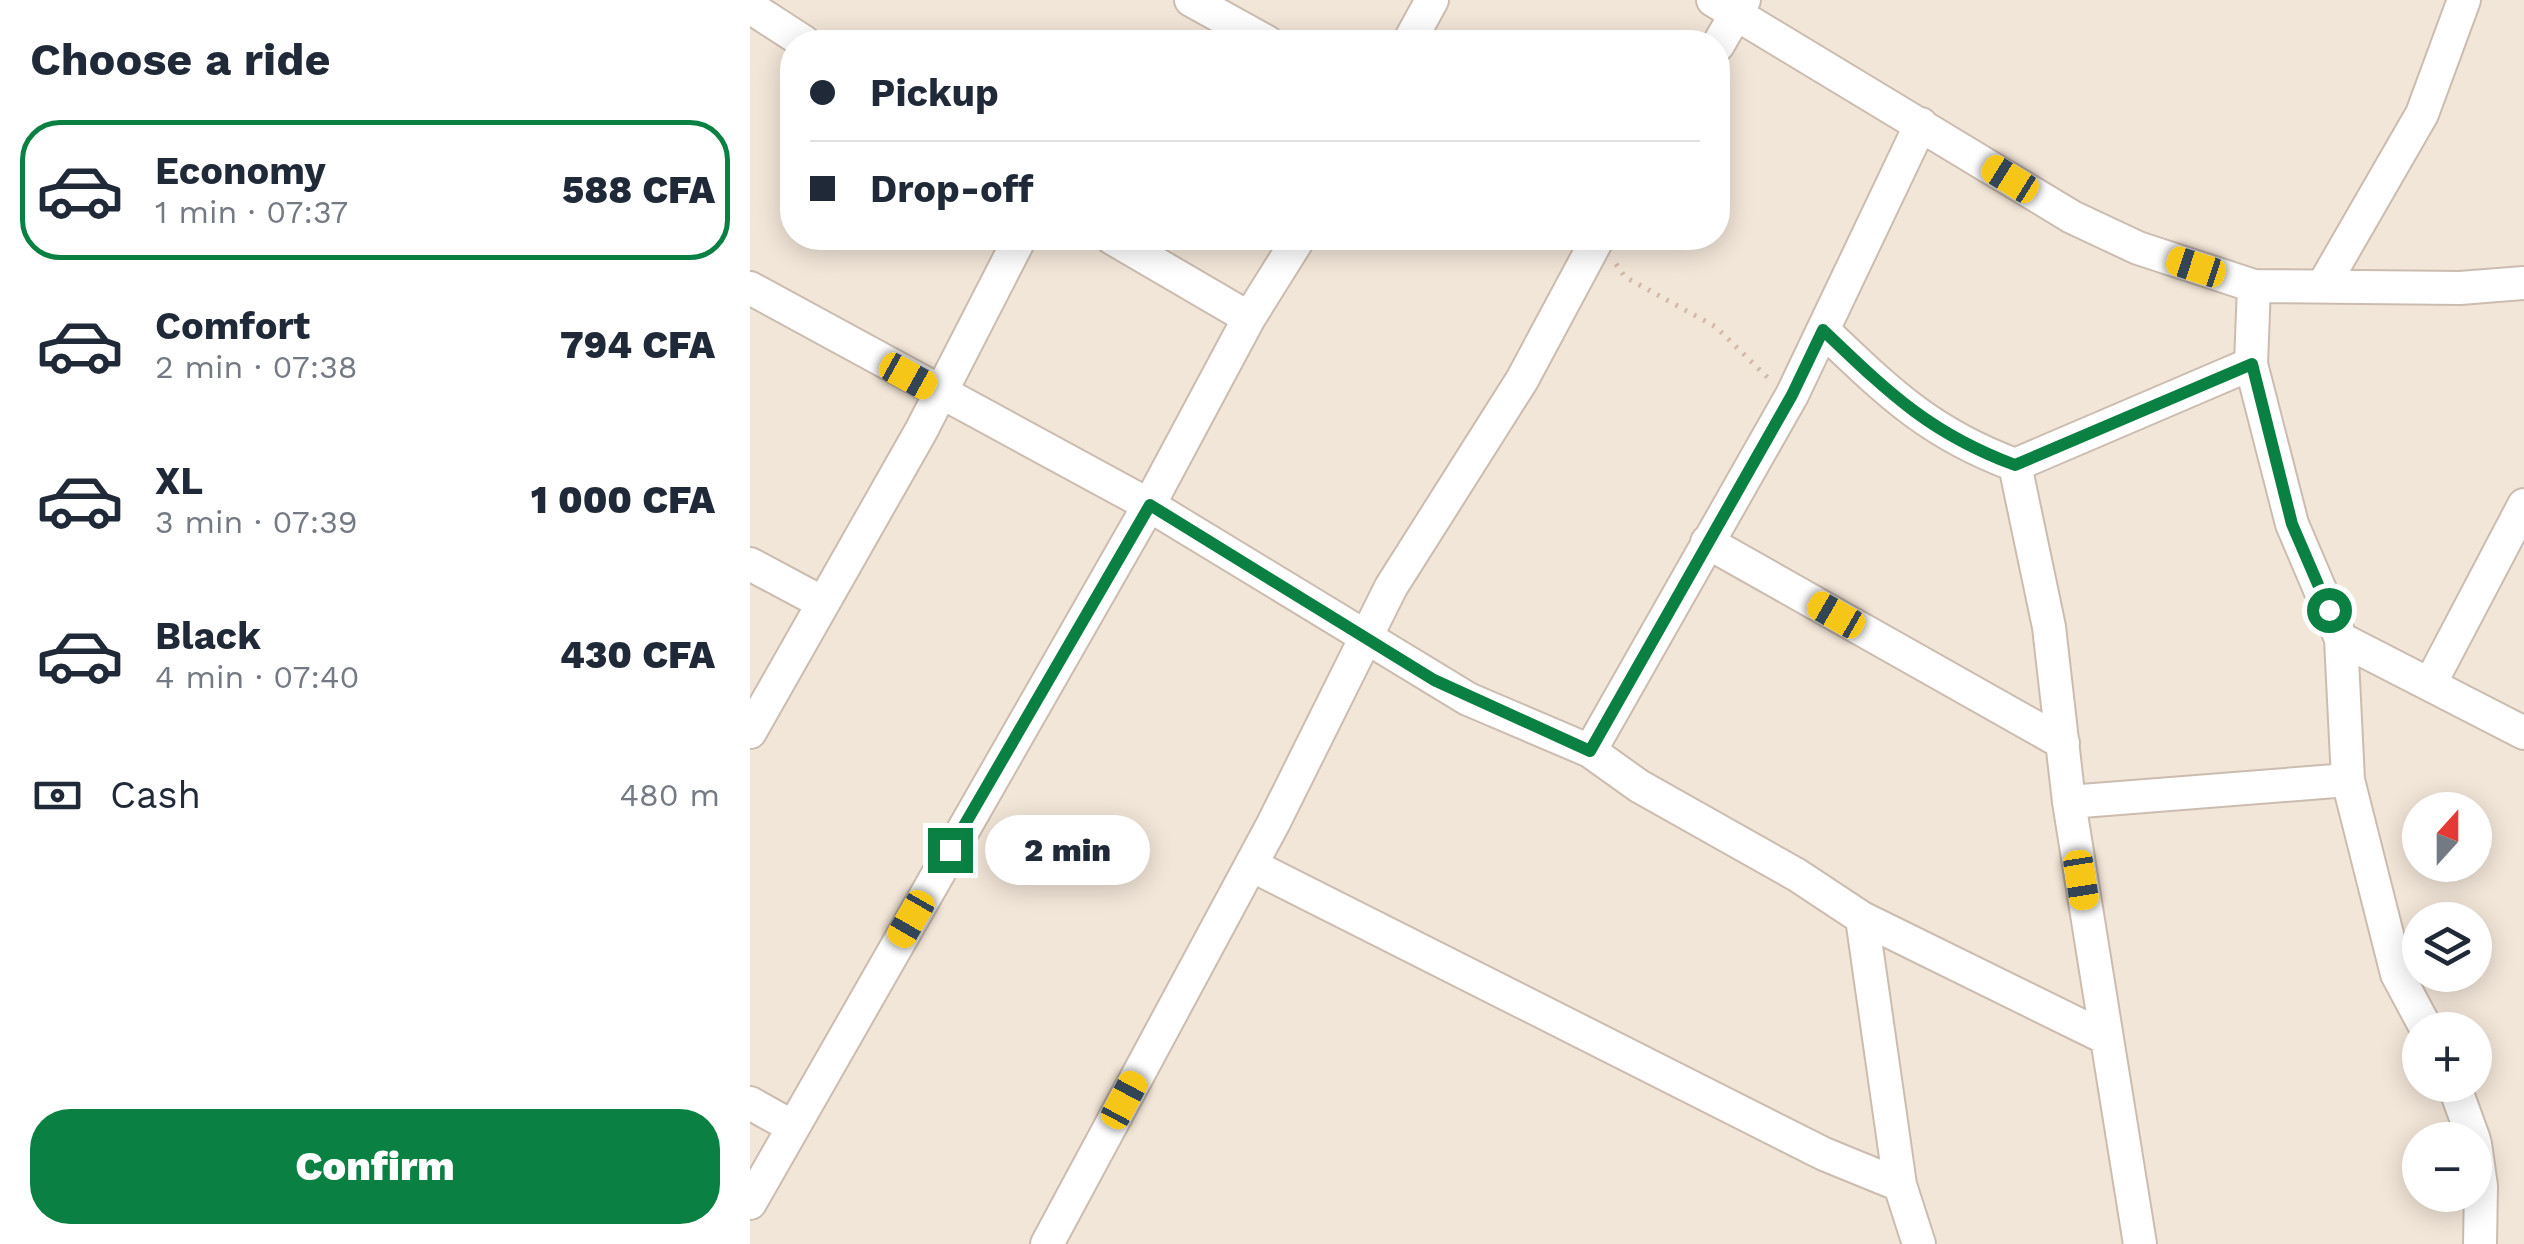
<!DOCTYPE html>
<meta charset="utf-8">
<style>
:root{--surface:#fff;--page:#f2f2f3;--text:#1f2937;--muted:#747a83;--line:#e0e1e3;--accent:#0b8043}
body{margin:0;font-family:"Work Sans",sans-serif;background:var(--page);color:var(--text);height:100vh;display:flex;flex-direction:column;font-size:38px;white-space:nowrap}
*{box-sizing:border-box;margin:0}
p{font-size:32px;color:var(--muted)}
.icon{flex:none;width:55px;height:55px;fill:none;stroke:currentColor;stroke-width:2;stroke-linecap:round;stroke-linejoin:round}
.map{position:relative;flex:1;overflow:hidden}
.drawer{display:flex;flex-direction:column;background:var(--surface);width:750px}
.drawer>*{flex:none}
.guide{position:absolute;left:30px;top:30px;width:950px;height:220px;border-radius:40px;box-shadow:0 5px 25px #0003;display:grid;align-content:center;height:220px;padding:0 30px;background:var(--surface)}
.needle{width:65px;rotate:21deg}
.controls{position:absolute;left:1652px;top:792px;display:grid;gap:20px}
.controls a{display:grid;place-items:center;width:90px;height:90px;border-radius:50%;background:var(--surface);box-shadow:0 5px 25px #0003;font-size:50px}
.end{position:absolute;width:45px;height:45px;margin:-22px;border:12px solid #0b8043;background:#fff;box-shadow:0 0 0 5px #fff}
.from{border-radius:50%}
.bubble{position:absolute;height:70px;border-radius:35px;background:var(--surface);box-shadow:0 5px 25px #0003;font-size:32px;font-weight:800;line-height:70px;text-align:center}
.car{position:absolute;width:30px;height:60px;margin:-30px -15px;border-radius:12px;box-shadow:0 0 8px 2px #0007;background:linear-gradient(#f5c518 24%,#345 0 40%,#f5c518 0 76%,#345 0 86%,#f5c518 0)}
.guide b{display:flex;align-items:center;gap:35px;height:95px;font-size:38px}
.guide b+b{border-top:2px solid var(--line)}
.guide i{width:25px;height:25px;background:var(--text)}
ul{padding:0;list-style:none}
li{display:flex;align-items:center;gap:30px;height:140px;margin:0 20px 15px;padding:0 10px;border:5px solid transparent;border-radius:40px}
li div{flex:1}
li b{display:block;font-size:38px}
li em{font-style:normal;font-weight:800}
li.on{border-color:var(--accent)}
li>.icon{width:90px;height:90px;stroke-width:1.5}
h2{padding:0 30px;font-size:45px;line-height:120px}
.pay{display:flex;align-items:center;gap:25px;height:110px;padding:0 30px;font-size:38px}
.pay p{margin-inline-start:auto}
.primary-button{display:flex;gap:20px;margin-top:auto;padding:20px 30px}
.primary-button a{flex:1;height:115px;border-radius:40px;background:var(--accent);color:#fff;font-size:40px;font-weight:800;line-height:115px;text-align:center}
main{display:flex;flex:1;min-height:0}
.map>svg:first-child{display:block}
.residential{fill:#f2e6d8;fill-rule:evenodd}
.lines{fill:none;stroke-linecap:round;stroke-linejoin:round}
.minor-casing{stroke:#ccbcb0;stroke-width:36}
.path{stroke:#d3b8a6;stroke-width:5;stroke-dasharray:2.5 8;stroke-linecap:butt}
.minor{stroke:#fff;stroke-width:32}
.route{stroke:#0b8043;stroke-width:12}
</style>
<main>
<section class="drawer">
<h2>Choose a ride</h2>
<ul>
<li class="on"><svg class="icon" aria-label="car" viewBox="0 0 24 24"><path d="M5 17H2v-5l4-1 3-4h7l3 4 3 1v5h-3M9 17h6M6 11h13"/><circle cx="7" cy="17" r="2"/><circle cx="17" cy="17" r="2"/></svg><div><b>Economy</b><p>1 min · 07:37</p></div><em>588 CFA</em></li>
<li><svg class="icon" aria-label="car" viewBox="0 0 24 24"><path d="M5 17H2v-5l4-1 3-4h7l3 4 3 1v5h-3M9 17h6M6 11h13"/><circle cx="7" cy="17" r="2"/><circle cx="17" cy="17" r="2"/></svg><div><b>Comfort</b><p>2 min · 07:38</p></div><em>794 CFA</em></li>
<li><svg class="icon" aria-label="car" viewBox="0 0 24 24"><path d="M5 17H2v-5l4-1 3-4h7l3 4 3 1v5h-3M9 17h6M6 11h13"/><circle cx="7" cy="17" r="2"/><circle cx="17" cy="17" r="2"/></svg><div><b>XL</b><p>3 min · 07:39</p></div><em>1 000 CFA</em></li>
<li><svg class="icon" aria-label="car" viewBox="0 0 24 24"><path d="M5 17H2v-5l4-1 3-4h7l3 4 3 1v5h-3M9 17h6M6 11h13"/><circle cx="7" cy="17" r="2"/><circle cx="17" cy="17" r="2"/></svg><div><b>Black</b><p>4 min · 07:40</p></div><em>430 CFA</em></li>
</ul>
<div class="pay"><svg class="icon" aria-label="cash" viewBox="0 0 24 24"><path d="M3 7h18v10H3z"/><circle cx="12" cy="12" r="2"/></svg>Cash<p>480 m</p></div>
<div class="primary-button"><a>Confirm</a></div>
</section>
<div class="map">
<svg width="1774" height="1244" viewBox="0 0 1774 1244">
<rect width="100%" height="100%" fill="#fbf4e9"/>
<path class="residential" d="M0 0H1774V1244H0ZM42 42H968V238H42ZM1670 810H1725V865H1670ZM1670 920H1725V975H1670ZM1670 1030H1725V1085H1670ZM1670 1140H1725V1195H1670Z"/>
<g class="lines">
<g class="minor-casing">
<path id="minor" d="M441 0 517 42
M963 0 1322 217 1388 248 1504 286 1710 288 1774 283
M0 7 54 42
M659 42 682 0
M968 45 994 0
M362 238 499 318
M1574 284 1672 114 1714 0
M1504 286 1501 364 1542 524 1591 639 1598 780 1647 974 1677 1030
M0 288 399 505 718 699 840 751 889 786 1047 875 1112 918 1356 1038
M1073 330C1138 392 1179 433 1265 465L1501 364
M1265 465 1299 627 1319 802 1390 1244
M957 542 1313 743
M0 564 73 603
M1591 639 1774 733
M1680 684 1774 505
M0 732 171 431 270 238
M840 751 1042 395 1171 124
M1319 802 1598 780
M501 865 1074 1154 1150 1185
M1112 918 1150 1185 1169 1244
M1704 1085 1724 1140
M0 1103 41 1126
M1725 1144 1731 1186 1730 1244
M0 1203 399 505 499 318 549 238
M297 1244 523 824 641 587 772 380 848 238"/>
</g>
<path class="path" d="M866 264 875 277 966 327 1019 379"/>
<use href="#minor" class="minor"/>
</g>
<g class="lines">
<path class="route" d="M200 850 400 505 684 680 840 751 1042 395 1073 330C1138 392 1179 433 1265 465L1502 364 1542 524 1579 610"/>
</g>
</svg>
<div class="controls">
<a><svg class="needle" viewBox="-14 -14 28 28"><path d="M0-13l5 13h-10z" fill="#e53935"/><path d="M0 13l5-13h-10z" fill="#747a83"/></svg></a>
<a><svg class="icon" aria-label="layers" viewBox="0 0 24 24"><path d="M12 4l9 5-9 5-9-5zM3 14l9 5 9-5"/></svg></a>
<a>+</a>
<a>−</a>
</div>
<i class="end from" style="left:1579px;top:610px"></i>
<i class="end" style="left:200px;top:850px"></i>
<div class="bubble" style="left:235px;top:815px;width:165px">2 min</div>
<i class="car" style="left:1260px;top:179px;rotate:302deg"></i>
<i class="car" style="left:1446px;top:267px;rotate:288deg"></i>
<i class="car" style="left:158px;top:376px;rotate:119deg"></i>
<i class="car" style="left:1086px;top:615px;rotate:300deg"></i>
<i class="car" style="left:1331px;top:880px;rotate:171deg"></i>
<i class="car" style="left:161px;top:919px;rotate:210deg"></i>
<i class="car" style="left:374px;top:1100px;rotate:28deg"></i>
<div class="guide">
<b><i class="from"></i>Pickup</b>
<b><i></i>Drop-off</b>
</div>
</div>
</main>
